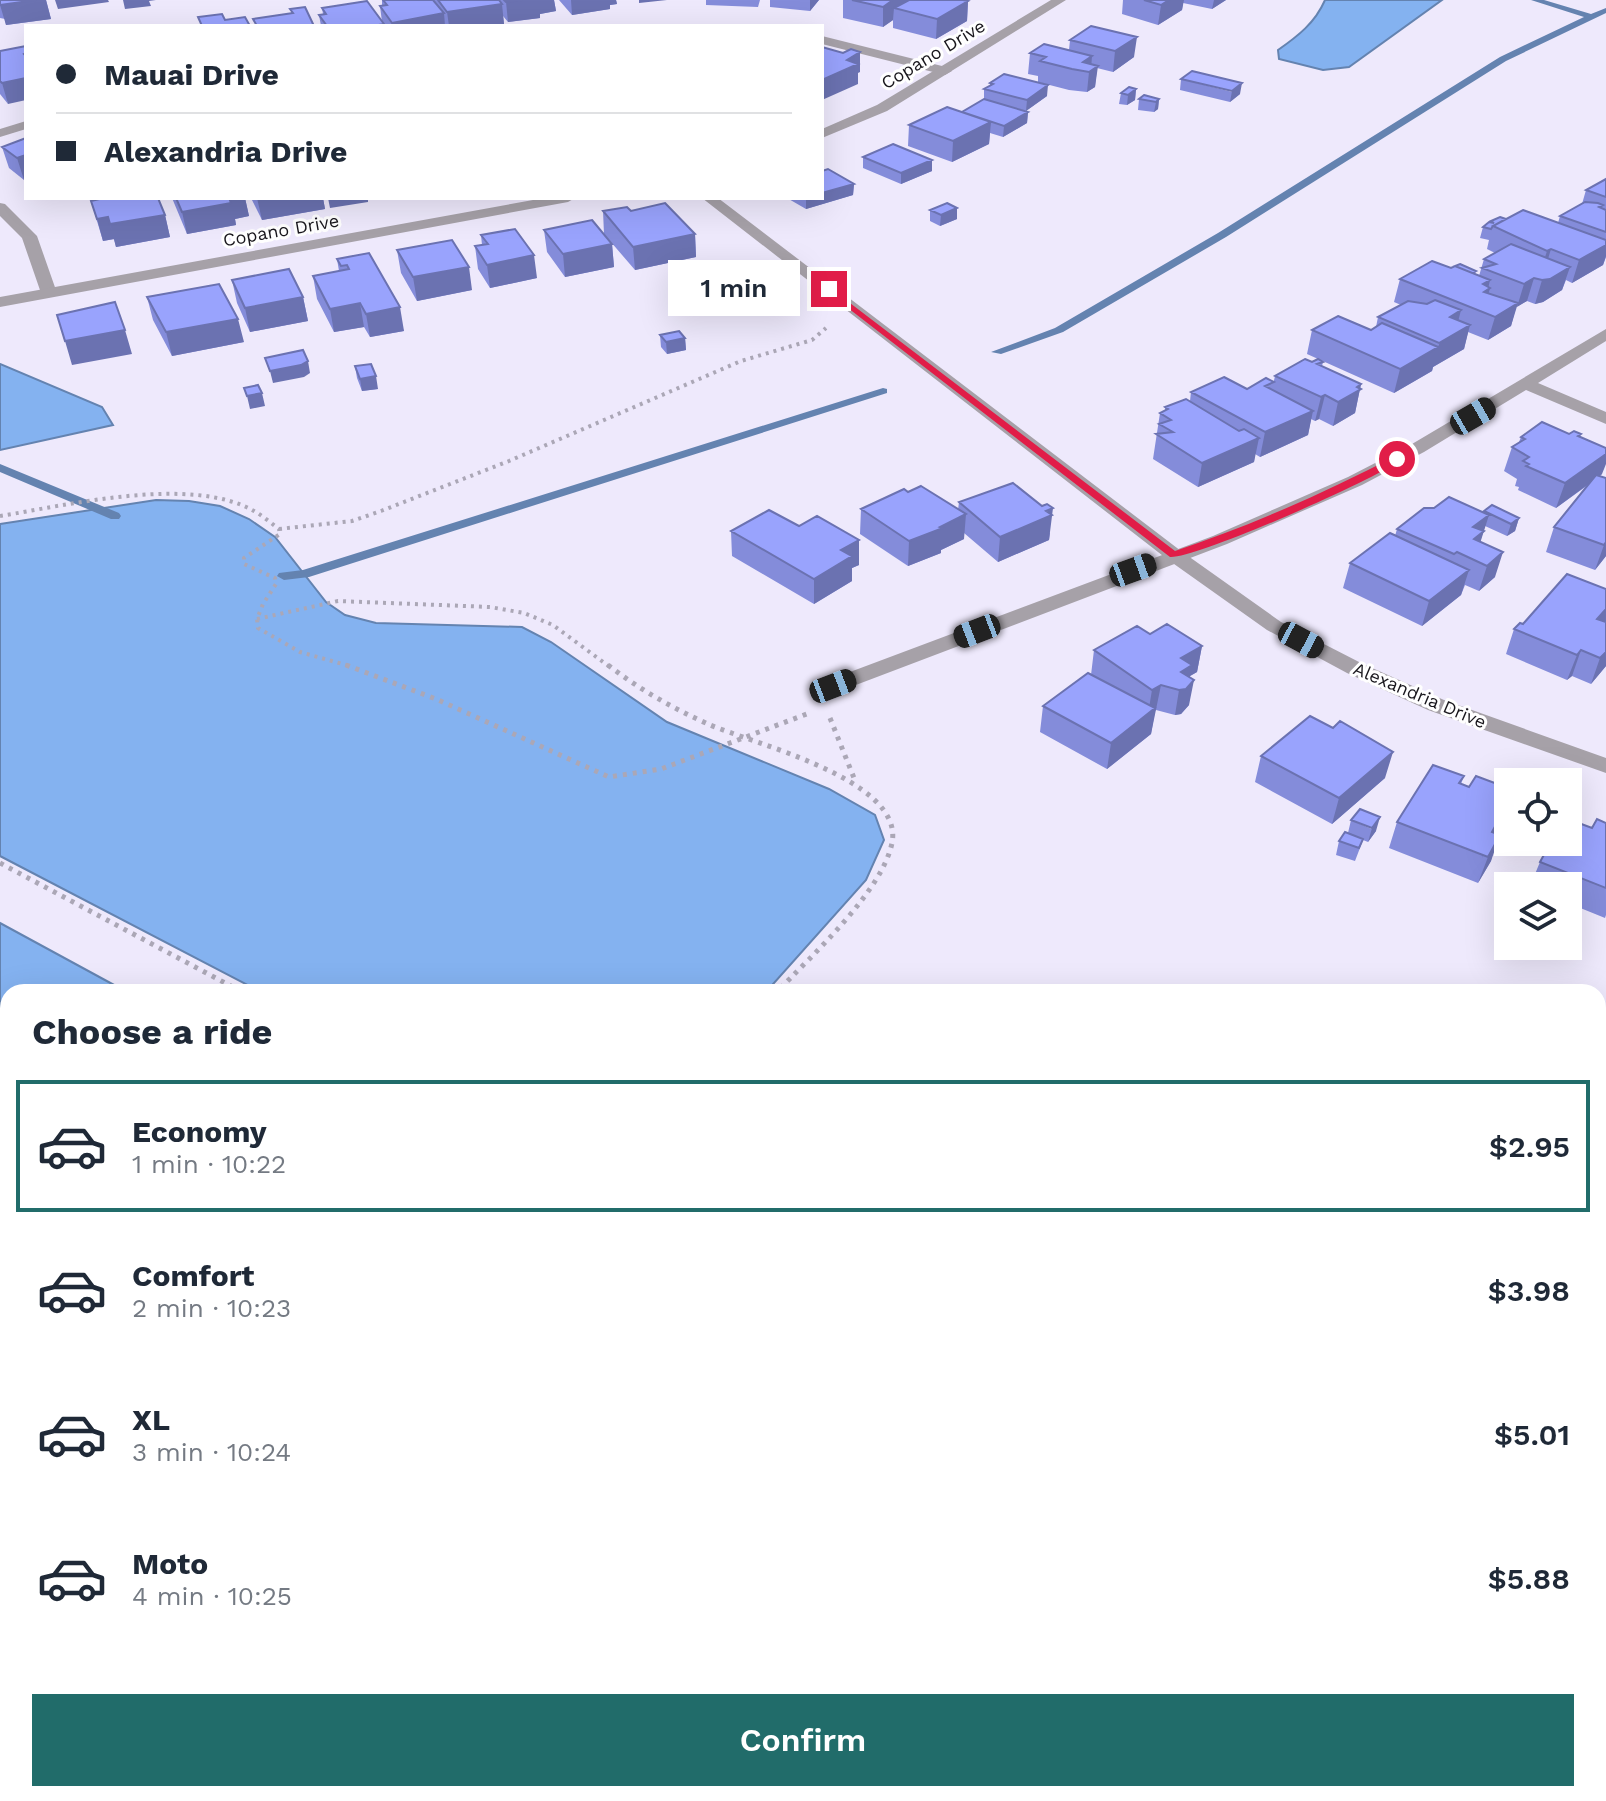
<!DOCTYPE html>
<meta charset="utf-8">
<style>
:root{--surface:#fff;--page:#f2f2f3;--text:#1f2937;--muted:#747a83;--line:#e0e1e3;--accent:#216c6a}
body{margin:0;font-family:"Work Sans",sans-serif;background:var(--page);color:var(--text);height:100vh;display:flex;flex-direction:column;font-size:30px;white-space:nowrap}
*{box-sizing:border-box;margin:0}
p{font-size:26px;color:var(--muted)}
.icon{flex:none;width:44px;height:44px;fill:none;stroke:currentColor;stroke-width:2;stroke-linecap:round;stroke-linejoin:round}
.map{position:relative;flex:1;overflow:hidden}
.side{position:absolute;left:0px;top:984px;width:1606px;height:818px;display:flex;flex-direction:column;background:var(--surface);border-radius:24px 24px 0 0;box-shadow:0 8px 32px #0002}
.side>*{flex:none}
.guide{position:absolute;left:24px;top:24px;width:800px;height:176px;border-radius:0px;box-shadow:0 8px 32px #0002;display:grid;align-content:center;height:176px;padding:0 32px;background:var(--surface)}
.tools{position:absolute;left:1494px;top:768px;display:grid;gap:16px}
.tools a{display:grid;place-items:center;width:88px;height:88px;border-radius:0px;background:var(--surface);box-shadow:0 8px 32px #0002;font-size:40px}
.end{position:absolute;width:36px;height:36px;margin:-18px;border:10px solid #e11d48;background:#fff;box-shadow:0 0 0 4px #fff}
.from{border-radius:50%}
.bubble{position:absolute;height:56px;border-radius:0px;background:var(--surface);box-shadow:0 8px 32px #0002;font-size:26px;font-weight:600;line-height:56px;text-align:center}
.car{position:absolute;width:24px;height:48px;margin:-24px -12px;border-radius:10px;box-shadow:0 0 6px 2px #0007;background:linear-gradient(#222 24%,#8ab4d8 0 40%,#222 0 76%,#8ab4d8 0 86%,#222 0)}
.guide b{display:flex;align-items:center;gap:28px;height:76px;font-size:30px}
.guide b+b{border-top:2px solid var(--line)}
.guide i{width:20px;height:20px;background:var(--text)}
ul{padding:0;list-style:none}
li{display:flex;align-items:center;gap:24px;height:132px;margin:0 16px 12px;padding:0 16px;border:4px solid transparent;border-radius:0px}
li div{flex:1}
li b{display:block;font-size:30px}
li em{font-style:normal;font-weight:600}
li.selected{border-color:var(--accent)}
li>.icon{width:72px;height:72px;stroke-width:1.5}
h2{padding:0 32px;font-size:36px;line-height:96px}
.button{display:flex;gap:16px;margin-top:auto;padding:16px 32px}
.button a{flex:1;height:92px;border-radius:0px;background:var(--accent);color:#fff;font-size:32px;font-weight:600;line-height:92px;text-align:center}
.map>svg:first-child{display:block}
.water{fill:#84b2f0;stroke:#6483b0;stroke-width:2}
.lines{fill:none;stroke-linecap:round;stroke-linejoin:round}
.stream{fill:#6483b0;fill-rule:evenodd}
.path-far2{stroke:#aba7b6;stroke-width:4;stroke-dasharray:3 5;stroke-linecap:butt}
.path-far1{stroke:#aba7b6;stroke-width:5;stroke-dasharray:4 6;stroke-linecap:butt}
.path{stroke:#aba7b6;stroke-width:7;stroke-dasharray:5 8;stroke-linecap:butt}
.minor{fill:#a6a1a8;fill-rule:evenodd}
.tertiary{fill:#a6a1a8;fill-rule:evenodd}
.wall{fill:#848cda}
.shaded-wall{fill:#6b72b1}
.building{fill:#99a3fd;stroke:#6b72b1;stroke-width:2}
.route{fill:#e11d48}
.labels{text-anchor:middle;dominant-baseline:central;stroke-width:6;stroke-linejoin:round;paint-order:stroke}
.far-street-label{font-size:18px;fill:#18161c;stroke:#fff}
</style>
<div class="map">
<svg width="1606" height="1801" viewBox="0 0 1606 1801">
<rect width="100%" height="100%" fill="#eee9fc"/>
<path class="water" d="M1325 0H1442L1349 67 1323 70 1279 59 1278 50C1298 36 1315 23 1325 0Z
M0 364 102 407 113 425 0 450Z
M156 500 189 501 220 506 249 519 275 537 326 602 345 615 376 623 522 627 551 642 667 722 829 789 875 815 884 840 866 880 766 992H261L0 856V524Z
M0 923 127 992H8V1388L0 1383Z"/>
<g class="lines">
<path class="stream" d="M1531 0H1544L1591 14 1606 8V13L1506 61 1226 237 1063 332 1001 354 991 352 1055 328 1218 233 1500 57 1584 17Z
M883 388 887 389V393L309 577 284 580 277 576 279 573 303 570Z
M0 464 119 513 121 516 119 519H111L0 472Z"/>
<path class="path-far2" d="M0 516C69 505 191 475 254 511 263 516 271 523 279 529L280 534 244 558V564L275 578 276 584 263 604 257 619 258 628 300 652 353 667
M279 529 352 521 381 511 509 461 741 361 812 340 826 328
M257 619 338 601 490 607 524 613 553 625 610 667"/>
<path class="path-far1" d="M346 665 436 699 609 777 661 769 812 712
M608 665C639 689 672 708 708 724 750 743 905 779 892 843 882 892 811 956 777 992
M830 718 856 783
M0 863 242 992"/>
<path class="path" d="M0 1503 8 1509"/>
<path class="minor" d="M822 36 950 68 952 71 945 75 822 44Z
M26 121V129L0 137V129Z
M0 203 5 204 37 236 57 293 55 296H43L41 293 22 238 0 216Z
M1606 329V341L1538 383 1606 412V424L1526 390 1424 452 1362 485 1227 544 840 691 833 693 822 686 826 681 1213 536 1348 477 1412 444Z"/>
<path class="tertiary" d="M1051 0H1066L887 111 822 138V129L877 105Z
M544 198H575L568 202 0 307V297Z
M702 198H718L1181 551 1281 622 1361 663 1444 700 1606 758V773L1428 710 1347 673 1267 630 1167 559Z"/>
</g>
<path class="wall" d="M0 0H46L51 19 6 25 5 19 0 18Z
M382 0H554L556 11 540 14V18L508 22 503 16 504 24 488 26H321L319 15 323 14 322 8 382 22 380 6H382Z
M559 0H616L617 4 610 5V9L572 15Z
M706 0H760L758 7 706 5Z
M770 0H819L810 11 770 7Z
M843 0H963L968 1 967 21 936 39 893 28V20L883 27 843 18Z
M1123 0H1226L1212 9 1183 3 1182 10 1158 25 1122 14Z
M1091 26 1134 57 1113 72 1097 68 1095 87 1087 92 1069 90 1038 82V76L1028 74 1030 53 1069 50 1070 40Z
M0 51 8 104 0 94Z
M1181 79 1240 94 1230 102 1180 90Z
M990 83 1047 96 1026 111 1000 104 1028 112 1027 123 1003 137 990 133 989 144 952 162 908 146 909 125 962 112 984 100V89L990 86Z
M1136 89 1135 100 1127 105 1119 104 1121 93Z
M1139 99H1159L1158 109 1154 112 1138 110Z
M26 138V179L24 180 9 168 2 147Z
M863 157 932 171 901 184 863 168Z
M1606 179V257L1603 265 1572 283 1566 280 1562 290 1543 302 1535 304 1527 301 1516 307 1511 326 1488 340 1468 332 1464 349 1433 367 1432 371 1394 393 1307 354 1312 330H1371L1376 327 1378 317 1401 305 1394 302 1400 279 1451 268 1476 271 1475 274 1479 276 1484 259 1495 253 1487 249 1489 240 1480 238 1483 227 1491 221 1506 219 1558 223 1560 216 1582 204 1586 190Z
M854 184 853 195 806 209 787 198H822Z
M172 198H245L249 216 235 219 236 225 187 234Z
M251 198H323L325 209 262 220Z
M91 201 165 215 170 237 116 247 114 239 103 241Z
M957 208V219L940 226 930 221V210Z
M603 211H631L695 234 696 257 635 270 604 234Z
M544 230 612 244 614 267 565 277 547 252Z
M481 235 537 278 490 288 478 269 475 246 482 245Z
M397 250 472 290 417 301 401 273Z
M369 253 404 331 370 337 364 327 334 332 317 299 313 276 339 271 337 259Z
M232 280 303 297 308 321 250 332 237 303Z
M147 297 244 342 172 356 153 320Z
M660 335 685 338 686 350 667 354 661 347Z
M1312 362H1323L1322 366 1361 384 1355 413 1333 426 1319 419 1315 421 1311 419 1308 435 1260 457 1255 454 1254 462 1198 487 1153 459 1160 413 1165 411V407L1190 401 1191 392 1244 387 1247 389 1274 382 1272 389 1275 376Z
M355 366 378 389 362 391 357 378Z
M1569 434H1581L1580 437 1602 474 1600 476 1606 478V556L1595 570 1546 552 1554 527 1588 485 1556 508 1518 490 1519 487 1515 486 1517 479 1504 471 1512 447 1519 442 1521 437Z
M908 492 958 510 959 502 1050 533 1049 540 998 562 964 533V539L941 550V553L908 566 860 534 861 509Z
M1484 511 1519 518 1515 531 1507 536 1485 526 1480 542 1495 577 1479 591 1465 585 1461 595 1422 626 1343 588 1350 563 1395 536 1397 529 1483 512Z
M731 531 859 565 852 568V581L814 604 732 556Z
M1606 589V666L1591 684 1572 676 1567 680 1506 654 1514 629Z
M1150 634 1202 646 1197 672 1190 676 1189 705 1181 714 1175 715 1156 710 1155 711 1151 734 1107 769 1040 732 1043 706 1091 675 1094 650Z
M1261 756 1385 778 1332 824 1255 782Z
M1464 776 1461 784 1469 787 1508 788V831L1499 828 1496 834 1491 861 1478 883 1389 848 1397 822Z
M1351 820 1376 831 1368 842 1363 840 1355 861 1336 855 1339 841 1348 833Z
M1606 823V915L1605 918 1568 903V886H1530L1540 862 1592 828Z"/>
<path class="shaded-wall" d="M36 0H46L51 19 6 25 0 5Z
M55 0H108L109 2 58 9Z
M123 0H156L149 1 151 6 125 9Z
M522 0H554L556 11 540 14V18L508 22 506 2Z
M571 0H616L617 4 610 5V9L572 15Z
M639 0H667L639 3Z
M810 0H819L810 11Z
M893 0H915L894 8 893 20 883 27V7Z
M1169 0H1184L1182 10 1158 25 1161 5Z
M1214 0H1226L1212 9Z
M968 1 967 21 936 39 937 19Z
M502 4 504 24 488 26H449L447 12Z
M444 13 445 26H392V23Z
M1137 37 1134 57 1113 72 1115 51Z
M860 52V72L858 73V84L822 100V80L851 56Z
M1092 56 1091 70 1098 66 1095 87 1087 92 1089 72 1083 62Z
M26 78V100L8 104 2 83Z
M1242 83 1240 94 1230 102 1232 91Z
M1048 85 1047 96 1026 111 1027 100Z
M1136 89 1135 100 1127 105 1128 95Z
M1159 99 1158 109 1154 112 1156 102Z
M1028 112 1027 123 1003 137 1004 126Z
M991 122 989 144 952 162 953 141Z
M26 155V179L24 180 17 158Z
M932 160V171L901 184V173Z
M854 184 853 195 806 209V198H822V193Z
M228 198H245L249 216 235 219 236 225 187 234 182 212Z
M257 198H323L325 209 262 220Z
M328 198H368V202L330 208Z
M957 208V219L940 226 941 215Z
M165 215 170 237 116 247 110 224Z
M108 217 114 239 103 241 97 219Z
M695 234 696 257 635 270 633 247Z
M612 244 614 267 565 277 563 254Z
M1606 245V256L1603 265 1572 283 1579 260Z
M1551 249 1544 272 1540 273 1547 251Z
M534 255 537 278 490 288 487 265Z
M469 267 472 290 417 301 413 277Z
M1570 267 1562 290 1543 302 1535 304 1542 280Z
M1534 278 1527 301 1517 307 1524 284Z
M1490 280 1488 289 1490 288 1484 311 1483 284Z
M303 297 308 321 250 332 245 308Z
M360 303 364 327 334 332 330 309Z
M1518 303 1511 326 1488 340 1495 317Z
M400 307 404 331 370 337 366 314Z
M1461 310 1455 334 1470 325 1464 349 1433 367 1432 371 1394 393 1400 369 1438 347 1450 317Z
M238 319 244 342 172 356 166 332Z
M125 330 132 354 72 365 65 341Z
M685 338 686 350 667 354 666 342Z
M308 361 310 373 304 377 273 383 270 371Z
M376 376 378 389 362 391 360 379Z
M1361 384 1355 413 1333 426 1338 402Z
M262 393 265 406 250 409 247 396Z
M1325 395 1319 419 1315 421 1321 397Z
M1313 411 1308 435 1260 457 1265 432Z
M1259 438 1254 462 1198 487 1202 463Z
M1606 454V464L1602 474 1556 508 1565 483Z
M1053 508 1049 540 998 562 1000 537Z
M966 514 964 539 941 550V553L908 566 909 541Z
M1489 515 1476 556 1473 527Z
M1519 518 1515 531 1507 536 1511 524Z
M859 540V565L852 568V581L814 604V579L841 550Z
M1606 542V556L1595 570 1604 545Z
M1503 552 1495 577 1479 591 1487 566Z
M1469 570 1461 595 1422 626 1429 601Z
M1606 609V623L1597 619Z
M1202 646 1197 672 1190 676 1188 686 1194 680 1189 705 1181 714 1175 715 1179 690 1181 658Z
M1581 650 1572 676 1567 680 1577 655Z
M1606 652V666L1591 684 1600 658Z
M1161 685 1151 734 1107 769 1111 743 1148 714 1152 690Z
M1393 752 1385 778 1332 824 1339 798Z
M1508 803 1499 828 1482 858 1492 832Z
M1380 817 1376 831 1368 842 1372 828Z
M1500 835 1491 861 1478 883 1488 857Z
M0 1665 5 1672 8 1691V1794H22V1801H0Z"/>
<path class="building" d="M0 0H36L0 5Z
M383 0H433L444 13 392 23 380 6 387 5Z
M438 0H499L502 4 447 12Z
M504 0H522L506 2Z
M852 0H893L883 7Z
M909 0H963L968 1 937 19 894 8Z
M1144 0H1169L1161 5Z
M367 1 384 24 373 26H327L319 15 326 14 322 8Z
M305 7 314 26H257L253 19 293 13 290 9Z
M222 14 225 20 245 17 250 26H202L198 17Z
M1091 26 1137 37 1115 51 1070 40Z
M1044 44 1092 56 1083 62 1098 66 1089 72 1072 69 1040 61 1046 57 1030 53Z
M26 46V53L24 54 26 56V78L2 83 0 81V51Z
M822 47 843 53 851 49 860 52 847 60 858 64 822 80Z
M1192 71 1242 83 1232 91 1181 79Z
M1004 74 1048 85 1027 100 984 89 993 84 990 83Z
M1129 87 1136 89 1128 95 1121 93Z
M1144 95 1159 99 1156 102 1139 99Z
M984 99 1028 112 1004 126 962 112Z
M947 107 991 122 953 141 909 125Z
M26 138V155L17 158 2 147Z
M893 144 932 160 901 173 863 157Z
M828 169 854 184 822 193V171Z
M1606 179V197L1586 190Z
M99 198H158L165 215 110 224 108 217 97 219 91 201 100 199Z
M176 198H229L231 203 182 212Z
M1585 202 1598 203 1603 205 1599 207 1606 210V232L1560 216Z
M665 203 695 234 633 247 603 211 627 207 631 211Z
M947 203 957 208 941 215 930 210Z
M1523 210 1606 240V245L1579 260 1551 249 1547 251 1493 226Z
M1500 217 1506 219 1493 226 1491 229 1483 227 1489 222 1494 223 1491 221Z
M592 220 612 244 563 254 544 230Z
M515 229 534 255 487 265 475 246 488 244 481 235Z
M452 240 469 267 413 277 397 250Z
M1511 244 1570 267 1550 279 1542 280 1534 278 1524 284 1482 268 1496 264 1484 259Z
M369 253 400 307 366 314 360 303 330 309 313 276 349 269 347 265 341 266 337 259Z
M1432 261 1451 268 1455 266 1490 280 1483 284 1490 288 1484 292 1518 303 1495 317 1400 279Z
M1460 264 1476 271 1472 273 1455 266Z
M289 269 303 297 245 308 232 280Z
M219 284 238 319 166 332 147 297Z
M1435 300 1461 310 1450 317 1470 325 1439 343 1378 317 1408 301 1427 304Z
M115 302 125 330 65 341 57 315Z
M1338 316 1371 330 1382 323 1438 347 1400 369 1312 330Z
M679 331 685 338 666 342 660 335Z
M303 350 308 361 301 365 270 371 265 358Z
M1305 359 1312 362 1318 359 1323 362 1317 364 1361 384 1357 387 1361 389 1338 402 1325 395 1321 397 1275 376Z
M371 364 376 376 360 379 355 366Z
M1224 377 1247 389 1266 378 1274 382 1265 386 1313 411 1265 432 1191 392Z
M258 385 262 393 247 396 244 388Z
M1186 399 1239 431 1244 429 1259 438 1202 463 1156 434 1173 432 1159 424 1171 420 1160 413 1168 409 1165 407Z
M1542 422 1569 434 1574 431 1581 434 1578 436 1606 448V454L1565 483 1526 466 1529 464 1523 461 1529 457 1512 447 1525 439 1521 437Z
M1596 475 1606 478V542L1604 545 1554 527Z
M1013 483 1042 506 1047 504 1053 508 1046 511 1052 515 1000 537 959 502Z
M921 486 966 514 940 527 943 528 909 541 861 509 904 489 908 492Z
M1449 497 1489 515 1473 527 1484 531 1474 539 1503 552 1487 566 1457 552 1454 554 1397 529 1424 508H1434Z
M1492 505 1519 518 1511 524 1484 511Z
M769 510 799 526 817 516 859 540 841 550 852 556 814 579 731 531Z
M1390 533 1469 570 1429 601 1350 563Z
M1567 574 1606 589V609L1597 619 1606 622V652L1600 658 1581 650 1577 655 1514 629 1520 623 1523 624Z
M1167 624 1202 646 1181 658 1192 665 1181 672 1194 680 1186 689 1179 690 1161 685 1152 690 1094 650 1137 626 1150 634Z
M1088 673 1155 708 1111 743 1043 706Z
M1310 716 1333 728 1340 721 1393 752 1339 798 1261 756Z
M1433 765 1464 776 1459 783 1469 787 1476 776 1508 788V803L1492 832 1500 835 1488 857 1397 822Z
M1360 809 1380 817 1372 828 1351 820Z
M1568 819 1592 828 1597 819 1606 823V888L1540 862 1551 842H1568Z
M1345 832 1363 839 1359 848 1339 841Z"/>
<path class="route" d="M829 287 1175 551C1250 526 1324 493 1394 457L1402 459C1379 478 1196 559 1170 557L826 291Z"/>
<g class="labels">
<g class="far-street-label">
<text transform="translate(933 54) rotate(-31)">Copano Drive</text>
<text transform="translate(281 230) rotate(-10)">Copano Drive</text>
<text transform="translate(1420 695) rotate(23)">Alexandria Drive</text>
</g>
</g>
</svg>
<div class="tools">
<a><svg class="icon" aria-label="locate" viewBox="0 0 24 24"><circle cx="12" cy="12" r="6"/><path d="M12 2v4M12 18v4M2 12h4M18 12h4"/></svg></a>
<a><svg class="icon" aria-label="layers" viewBox="0 0 24 24"><path d="M12 4l9 5-9 5-9-5zM3 14l9 5 9-5"/></svg></a>
</div>
<i class="end from" style="left:1397px;top:459px"></i>
<i class="end" style="left:829px;top:289px"></i>
<div class="bubble" style="left:668px;top:260px;width:132px">1 min</div>
<i class="car" style="left:1473px;top:416px;rotate:60deg"></i>
<i class="car" style="left:1133px;top:570px;rotate:70deg"></i>
<i class="car" style="left:977px;top:631px;rotate:249deg"></i>
<i class="car" style="left:1301px;top:640px;rotate:118deg"></i>
<i class="car" style="left:833px;top:686px;rotate:69deg"></i>
<div class="guide">
<b><i class="from"></i>Mauai Drive</b>
<b><i></i>Alexandria Drive</b>
</div>
<section class="side">
<h2>Choose a ride</h2>
<ul>
<li class="selected"><svg class="icon" aria-label="car" viewBox="0 0 24 24"><path d="M5 17H2v-5l4-1 3-4h7l3 4 3 1v5h-3M9 17h6M6 11h13"/><circle cx="7" cy="17" r="2"/><circle cx="17" cy="17" r="2"/></svg><div><b>Economy</b><p>1 min · 10:22</p></div><em>$2.95</em></li>
<li><svg class="icon" aria-label="car" viewBox="0 0 24 24"><path d="M5 17H2v-5l4-1 3-4h7l3 4 3 1v5h-3M9 17h6M6 11h13"/><circle cx="7" cy="17" r="2"/><circle cx="17" cy="17" r="2"/></svg><div><b>Comfort</b><p>2 min · 10:23</p></div><em>$3.98</em></li>
<li><svg class="icon" aria-label="car" viewBox="0 0 24 24"><path d="M5 17H2v-5l4-1 3-4h7l3 4 3 1v5h-3M9 17h6M6 11h13"/><circle cx="7" cy="17" r="2"/><circle cx="17" cy="17" r="2"/></svg><div><b>XL</b><p>3 min · 10:24</p></div><em>$5.01</em></li>
<li><svg class="icon" aria-label="car" viewBox="0 0 24 24"><path d="M5 17H2v-5l4-1 3-4h7l3 4 3 1v5h-3M9 17h6M6 11h13"/><circle cx="7" cy="17" r="2"/><circle cx="17" cy="17" r="2"/></svg><div><b>Moto</b><p>4 min · 10:25</p></div><em>$5.88</em></li>
</ul>
<div class="button"><a>Confirm</a></div>
</section>
</div>
